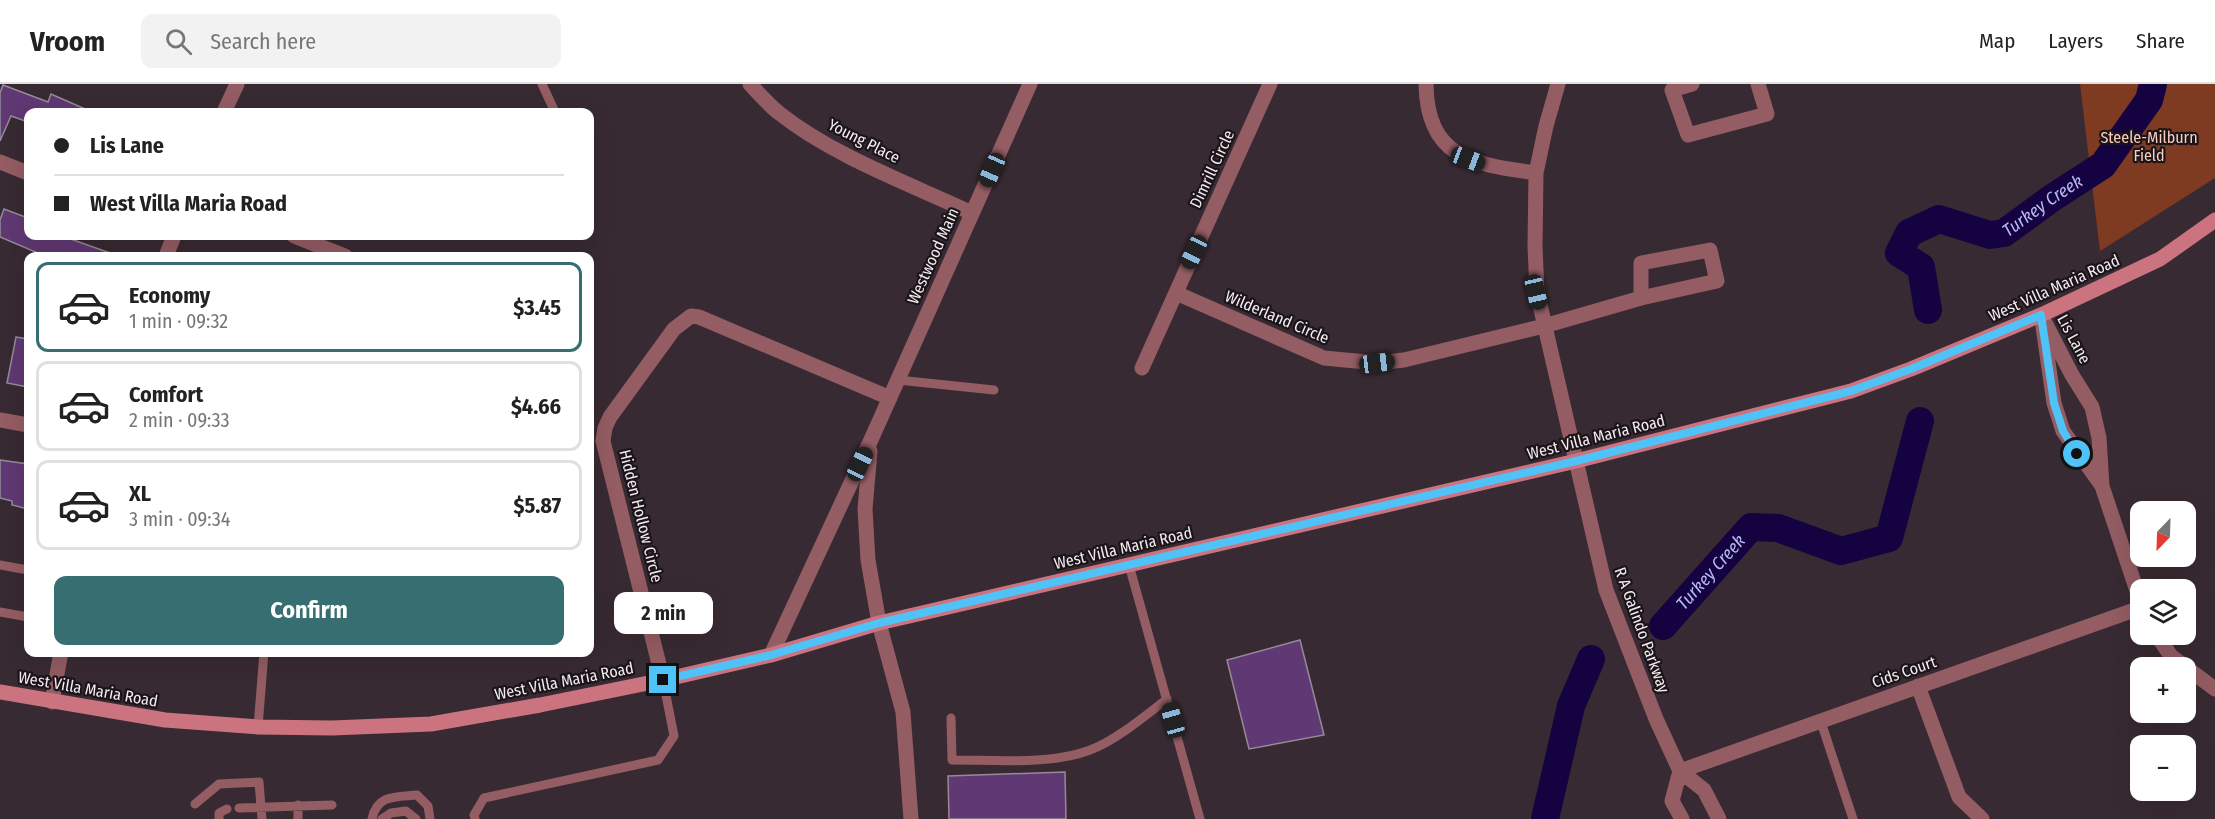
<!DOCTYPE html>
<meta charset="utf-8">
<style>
:root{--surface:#fff;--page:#f2f2f2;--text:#222;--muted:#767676;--line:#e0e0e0;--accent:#376e71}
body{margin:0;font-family:"Fira Sans Condensed",sans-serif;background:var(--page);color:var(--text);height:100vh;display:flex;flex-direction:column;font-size:22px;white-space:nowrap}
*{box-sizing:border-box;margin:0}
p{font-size:20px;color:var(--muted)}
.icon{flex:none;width:33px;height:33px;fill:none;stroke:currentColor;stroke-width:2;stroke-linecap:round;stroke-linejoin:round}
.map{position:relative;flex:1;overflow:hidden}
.sheet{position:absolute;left:24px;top:168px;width:570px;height:405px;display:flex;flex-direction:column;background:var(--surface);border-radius:12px;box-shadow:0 6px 24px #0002}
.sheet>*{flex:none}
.banner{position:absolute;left:24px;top:24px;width:570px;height:132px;border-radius:12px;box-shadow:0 6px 24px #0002;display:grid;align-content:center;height:132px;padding:0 30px;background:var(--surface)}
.needle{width:39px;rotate:203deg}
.controls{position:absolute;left:2130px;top:417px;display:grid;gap:12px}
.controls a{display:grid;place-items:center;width:66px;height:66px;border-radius:12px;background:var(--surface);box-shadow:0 6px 24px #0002;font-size:30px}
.end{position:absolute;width:27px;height:27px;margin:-14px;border:8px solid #4fc3f7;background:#111;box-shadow:0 0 0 3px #111}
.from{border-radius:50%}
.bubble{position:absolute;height:42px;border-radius:12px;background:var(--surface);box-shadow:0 6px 24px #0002;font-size:20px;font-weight:700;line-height:42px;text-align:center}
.car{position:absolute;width:18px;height:36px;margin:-18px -9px;border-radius:8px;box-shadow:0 0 4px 2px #0007;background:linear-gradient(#222 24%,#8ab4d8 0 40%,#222 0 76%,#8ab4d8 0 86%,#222 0)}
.banner b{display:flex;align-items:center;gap:21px;height:57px;font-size:22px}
.banner b+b{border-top:2px solid var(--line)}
.banner i{width:15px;height:15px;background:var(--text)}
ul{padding:10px 0 0;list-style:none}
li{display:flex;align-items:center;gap:18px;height:90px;margin:0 12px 9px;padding:0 18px;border:3px solid var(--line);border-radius:12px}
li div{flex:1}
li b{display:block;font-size:22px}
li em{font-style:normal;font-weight:700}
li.active{border-color:var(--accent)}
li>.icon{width:54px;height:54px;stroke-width:1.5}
.cta{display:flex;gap:12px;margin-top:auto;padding:12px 30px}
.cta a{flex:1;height:69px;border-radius:12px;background:var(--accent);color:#fff;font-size:24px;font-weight:700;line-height:69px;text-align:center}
header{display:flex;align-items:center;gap:36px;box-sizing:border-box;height:84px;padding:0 30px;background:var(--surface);border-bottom:2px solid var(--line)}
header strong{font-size:28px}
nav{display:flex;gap:33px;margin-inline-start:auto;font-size:21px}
.search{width:420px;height:54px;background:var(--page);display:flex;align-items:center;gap:15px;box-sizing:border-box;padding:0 21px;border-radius:12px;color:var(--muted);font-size:22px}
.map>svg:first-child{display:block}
.green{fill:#7f3b22}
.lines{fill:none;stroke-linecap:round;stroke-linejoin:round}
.river{stroke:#140340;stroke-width:28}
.building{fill:#603873;stroke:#948a99;stroke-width:1.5}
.service{stroke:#945c63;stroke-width:9}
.minor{stroke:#945c63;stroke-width:15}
.secondary{stroke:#cc7380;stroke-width:15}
.route{stroke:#4fc3f7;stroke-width:8}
.labels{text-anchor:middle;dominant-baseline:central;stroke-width:4.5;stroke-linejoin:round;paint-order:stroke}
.park-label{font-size:16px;fill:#f9cebe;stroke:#1b1519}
.street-label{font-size:16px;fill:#f4ebf0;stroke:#1b1519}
.water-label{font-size:18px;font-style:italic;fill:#b9b9f2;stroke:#1b1519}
</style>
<header>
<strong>Vroom</strong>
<div class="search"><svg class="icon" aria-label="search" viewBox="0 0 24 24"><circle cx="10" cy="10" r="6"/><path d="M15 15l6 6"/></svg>Search here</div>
<nav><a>Map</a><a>Layers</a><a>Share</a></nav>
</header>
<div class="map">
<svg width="2215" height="735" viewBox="0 0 2215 735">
<rect width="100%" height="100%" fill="#382a32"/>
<path class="green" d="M2080 0H2215V94L2100 167Z"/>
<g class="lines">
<g class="river">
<path id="s1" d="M1928 226 1921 183 1899 169 1909 149 1939 135 1990 151 2004 149 2052 114 2103 81 2149 16 2153 0"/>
<path id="s2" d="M1663 542 1751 443 1778 444 1841 467 1889 454 1920 337"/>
<path d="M1545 735 1571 622 1591 575"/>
</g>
</g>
<path class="building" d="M3 1 48 18 51 10 92 28H28V38L11 32 0 57V9Z
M4 125 28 134V152H62L116 171 115 172H36L38 169 0 153V136Z
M16 253 28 255V303L7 299Z
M0 376 28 380V425L12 421V417L0 414Z
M1300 556 1324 651 1249 665 1227 576Z
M1065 688 1066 735H949L948 692Z"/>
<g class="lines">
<path class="service" d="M542 0 555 28
M898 296 994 306
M0 481 28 486
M1129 481 1200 735
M0 528 28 533
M951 634 952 676C993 676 1052 681 1090 666 1115 657 1145 632 1167 615
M1821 638 1853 735
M258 643 264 568
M195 720 219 700 259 698 262 735
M298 721V735
M239 724 332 721
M219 735V729L227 725
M372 735C377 710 396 713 417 711L428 722 430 735
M382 735 391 729 406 727 416 735
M475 735 474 731 484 714 658 676 674 652 663 596"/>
<path class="minor" d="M750 0C759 10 769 21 779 29 833 72 910 100 972 129
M1426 0C1427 76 1475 80 1536 89
M1558 0 1546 42 1536 89 1535 162 1537 208 1606 506 1656 635 1680 687 1704 706 1719 735
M1692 0 1672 6 1688 51 1767 30 1758 0
M224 28 237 0
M0 78 28 89
M294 152 345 172
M166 172 174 152
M1176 209 1324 274 1377 279 1404 276 1544 242 1641 214 1717 197 1710 166 1641 179V214
M2041 231 2072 291 2092 323 2099 354 2102 402 2140 516
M2043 243 2054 319 2063 347 2102 402
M1142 284 1270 0
M0 336 28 341
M870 367 865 425 868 476 879 539 903 628 911 735
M2156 550 2171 572 2215 605
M771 571 870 358 1030 0
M663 596 603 357 605 344 610 333 674 245 691 232 699 233 890 314
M1918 602 1959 713 1982 735
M52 618 61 568
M1680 687 2140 524
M1680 687 1672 717 1682 735"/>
<path class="secondary" d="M0 608 165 636 258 643 332 644 431 640 540 621 663 596 771 571 879 539 1576 377 1851 307 1911 285 2041 231 2160 175 2215 136"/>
</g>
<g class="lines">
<path class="route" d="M663 596 771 571 879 539 1576 377 1851 307 1911 285 2041 231 2054 319 2063 347 2077 370"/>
</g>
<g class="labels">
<g class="park-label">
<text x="2149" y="53">Steele-Milburn<tspan x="2149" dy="18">Field</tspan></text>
</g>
<g class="street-label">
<text transform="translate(864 57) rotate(27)">Young Place</text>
<text transform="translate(1212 85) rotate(-65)">Dimrill Circle</text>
<text transform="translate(933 172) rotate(-66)">Westwood Main</text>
<text transform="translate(2054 204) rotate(-24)">West Villa Maria Road</text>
<text transform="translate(1277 233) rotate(23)">Wilderland Circle</text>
<text transform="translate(2074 255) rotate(62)">Lis Lane</text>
<text transform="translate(1596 353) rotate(-14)">West Villa Maria Road</text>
<text transform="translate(641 432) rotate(76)">Hidden Hollow Circle</text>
<text transform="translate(1123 464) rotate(-13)">West Villa Maria Road</text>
<text transform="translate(1642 546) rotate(70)">R A Galindo Parkway</text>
<text transform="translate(1904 588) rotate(-19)">Cids Court</text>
<text transform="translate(564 597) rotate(-11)">West Villa Maria Road</text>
<text transform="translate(88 605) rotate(10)">West Villa Maria Road</text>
</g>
<g class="water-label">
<text stroke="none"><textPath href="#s1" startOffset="240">Turkey Creek</textPath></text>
<text stroke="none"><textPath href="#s2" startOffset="72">Turkey Creek</textPath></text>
</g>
</g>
</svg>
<div class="controls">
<a><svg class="needle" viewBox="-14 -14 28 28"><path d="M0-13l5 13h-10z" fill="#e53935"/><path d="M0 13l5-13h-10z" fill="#767676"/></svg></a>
<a><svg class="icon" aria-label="layers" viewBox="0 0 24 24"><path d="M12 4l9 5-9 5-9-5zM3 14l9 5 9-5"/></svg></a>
<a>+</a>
<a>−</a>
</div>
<i class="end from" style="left:2077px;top:370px"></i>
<i class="end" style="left:663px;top:596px"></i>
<div class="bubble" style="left:614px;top:508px;width:99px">2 min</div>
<i class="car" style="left:1468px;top:75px;rotate:111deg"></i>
<i class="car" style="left:992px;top:86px;rotate:204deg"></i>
<i class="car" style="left:1194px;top:168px;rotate:205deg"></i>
<i class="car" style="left:1536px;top:208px;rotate:167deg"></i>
<i class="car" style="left:1377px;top:279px;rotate:83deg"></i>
<i class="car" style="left:860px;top:380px;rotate:25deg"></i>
<i class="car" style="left:1173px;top:636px;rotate:344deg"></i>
<div class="banner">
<b><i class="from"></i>Lis Lane</b>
<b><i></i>West Villa Maria Road</b>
</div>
<section class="sheet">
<ul>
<li class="active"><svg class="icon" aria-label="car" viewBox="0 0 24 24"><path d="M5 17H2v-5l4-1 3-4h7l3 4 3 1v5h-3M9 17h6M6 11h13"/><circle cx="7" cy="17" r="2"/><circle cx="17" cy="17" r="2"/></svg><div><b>Economy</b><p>1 min · 09:32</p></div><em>$3.45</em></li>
<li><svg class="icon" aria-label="car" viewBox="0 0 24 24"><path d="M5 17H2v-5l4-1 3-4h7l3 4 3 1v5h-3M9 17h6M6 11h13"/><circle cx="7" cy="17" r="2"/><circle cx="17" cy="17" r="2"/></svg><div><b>Comfort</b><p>2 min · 09:33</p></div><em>$4.66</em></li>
<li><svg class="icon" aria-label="car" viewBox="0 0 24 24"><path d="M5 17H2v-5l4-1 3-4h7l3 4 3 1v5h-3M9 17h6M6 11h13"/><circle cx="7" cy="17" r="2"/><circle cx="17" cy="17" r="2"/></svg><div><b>XL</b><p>3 min · 09:34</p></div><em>$5.87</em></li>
</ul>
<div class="cta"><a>Confirm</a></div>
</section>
</div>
